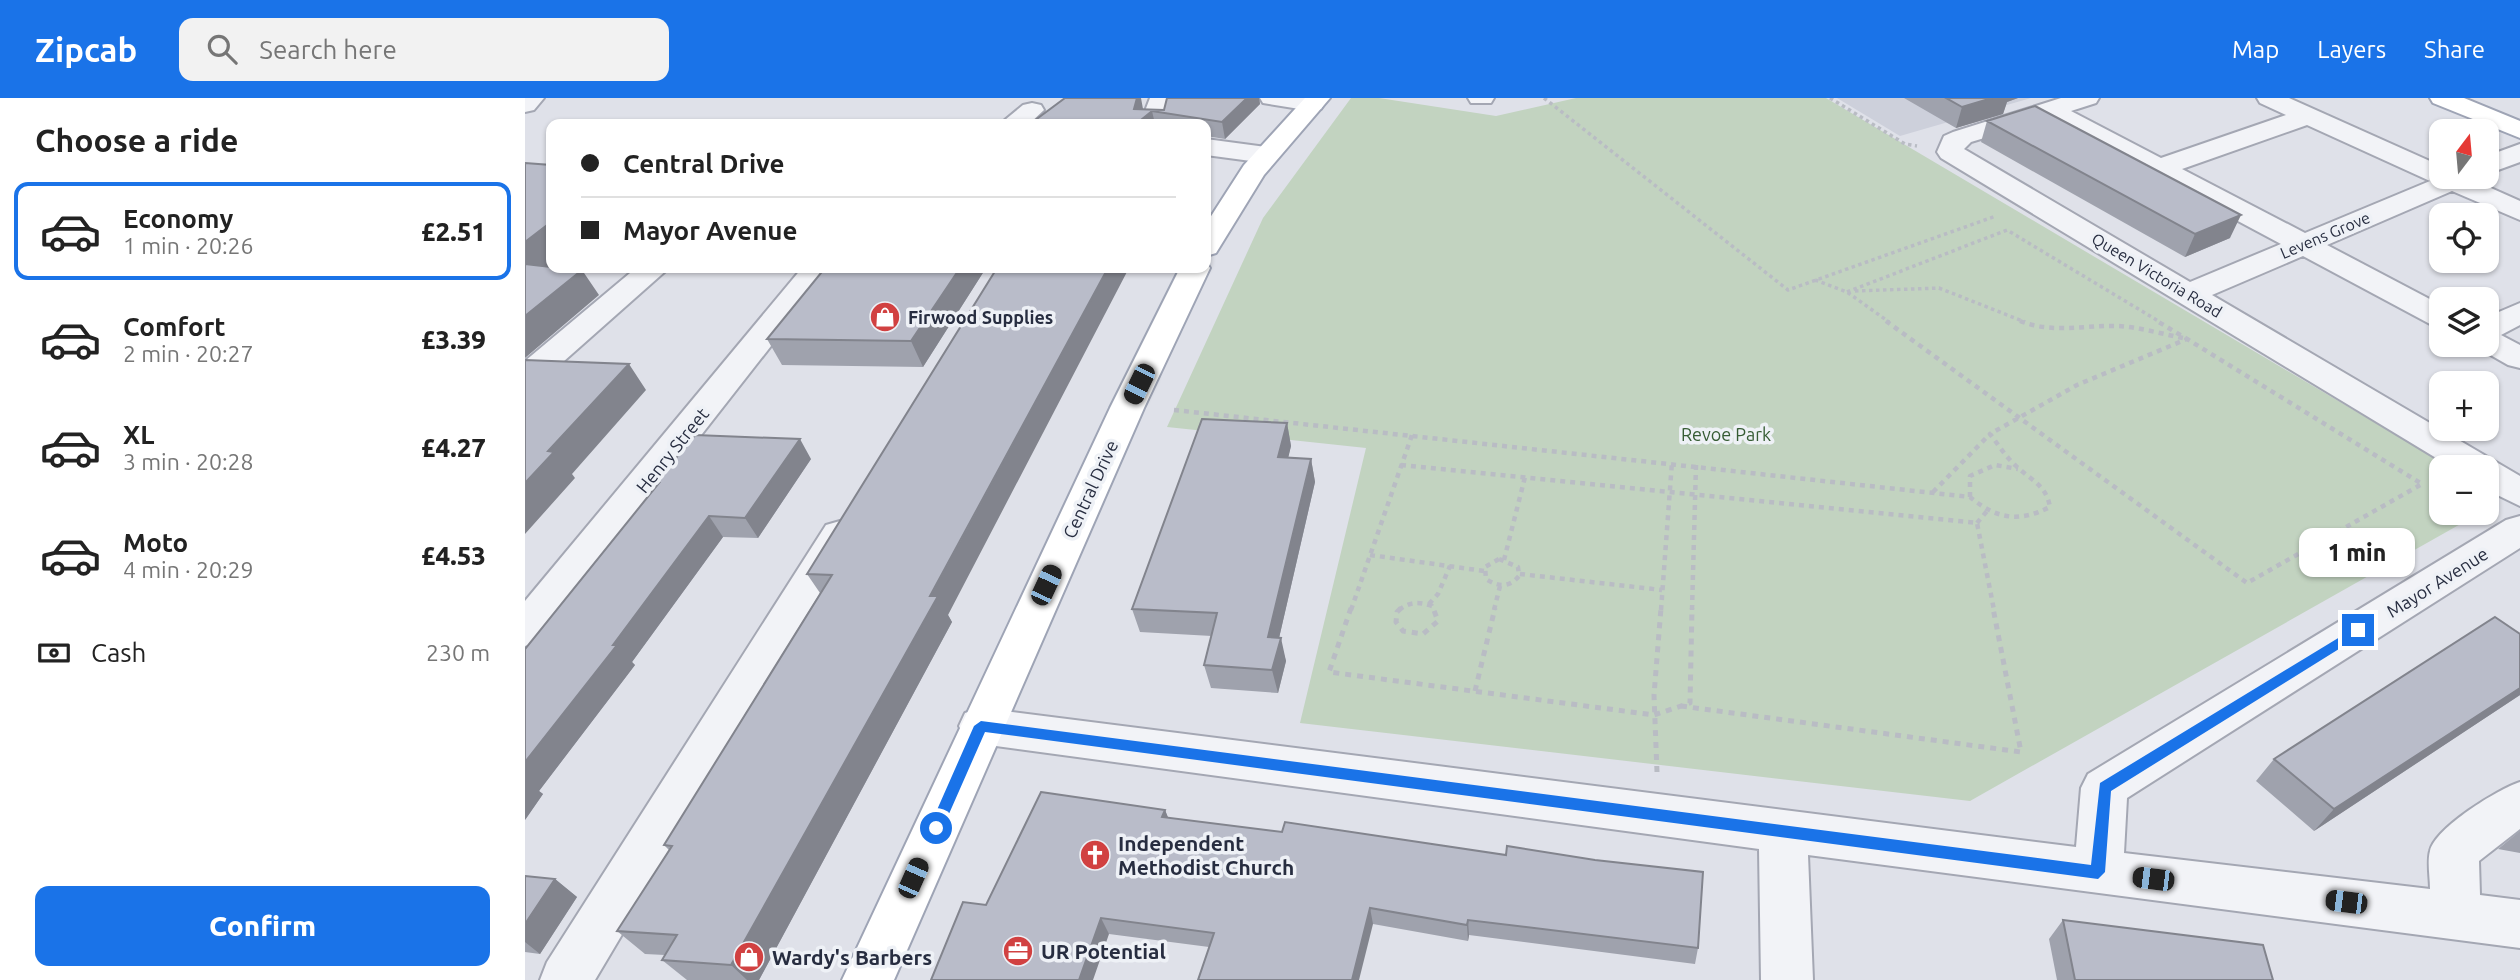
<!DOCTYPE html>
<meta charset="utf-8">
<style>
:root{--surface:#fff;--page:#f2f2f2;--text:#222;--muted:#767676;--line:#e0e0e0;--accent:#1a73e8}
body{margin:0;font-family:Ubuntu,sans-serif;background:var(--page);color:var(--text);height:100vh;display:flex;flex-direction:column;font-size:26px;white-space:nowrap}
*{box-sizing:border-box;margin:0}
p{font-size:23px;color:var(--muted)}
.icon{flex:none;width:38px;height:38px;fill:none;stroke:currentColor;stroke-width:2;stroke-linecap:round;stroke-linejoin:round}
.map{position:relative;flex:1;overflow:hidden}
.drawer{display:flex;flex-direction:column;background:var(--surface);width:525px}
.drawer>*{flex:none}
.top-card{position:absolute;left:21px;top:21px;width:665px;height:154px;border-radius:14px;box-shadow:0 2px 5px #0004;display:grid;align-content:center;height:154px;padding:0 35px;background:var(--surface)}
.needle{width:46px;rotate:16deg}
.controls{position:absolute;left:1904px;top:21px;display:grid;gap:14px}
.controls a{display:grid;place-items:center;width:70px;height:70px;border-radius:14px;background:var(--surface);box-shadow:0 2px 5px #0004;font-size:35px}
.end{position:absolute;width:32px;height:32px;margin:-16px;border:9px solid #1a73e8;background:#fff;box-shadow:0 0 0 4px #fff}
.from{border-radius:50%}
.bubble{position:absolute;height:49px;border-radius:14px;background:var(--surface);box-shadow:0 2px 5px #0004;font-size:23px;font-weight:800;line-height:49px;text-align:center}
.car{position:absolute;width:21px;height:42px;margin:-21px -10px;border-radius:9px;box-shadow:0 0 5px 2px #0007;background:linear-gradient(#222 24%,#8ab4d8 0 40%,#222 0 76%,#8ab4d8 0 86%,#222 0)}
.top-card b{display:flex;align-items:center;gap:24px;height:66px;font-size:26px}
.top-card b+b{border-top:2px solid var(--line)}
.top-card i{width:18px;height:18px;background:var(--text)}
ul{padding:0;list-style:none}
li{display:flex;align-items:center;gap:21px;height:98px;margin:0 14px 10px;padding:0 21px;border:4px solid transparent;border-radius:14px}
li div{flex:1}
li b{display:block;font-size:26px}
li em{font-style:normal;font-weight:800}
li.active{border-color:var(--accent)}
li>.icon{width:63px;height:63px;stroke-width:1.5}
h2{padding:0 35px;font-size:32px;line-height:84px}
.pay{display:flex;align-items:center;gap:18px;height:77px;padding:0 35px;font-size:26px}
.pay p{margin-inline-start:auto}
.cta{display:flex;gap:14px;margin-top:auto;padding:14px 35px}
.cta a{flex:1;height:80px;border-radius:14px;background:var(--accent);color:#fff;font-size:28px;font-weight:800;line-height:80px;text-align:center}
header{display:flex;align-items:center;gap:42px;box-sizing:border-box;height:98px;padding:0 35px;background:var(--accent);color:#fff}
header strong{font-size:33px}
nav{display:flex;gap:38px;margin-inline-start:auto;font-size:24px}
.search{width:490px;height:63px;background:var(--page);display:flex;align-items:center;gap:18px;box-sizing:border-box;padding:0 24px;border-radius:14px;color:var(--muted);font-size:26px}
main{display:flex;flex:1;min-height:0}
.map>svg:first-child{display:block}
.built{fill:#cdd0db}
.green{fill:#c2d3c0}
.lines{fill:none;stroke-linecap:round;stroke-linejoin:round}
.minor-casing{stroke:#a4a7b3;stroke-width:4}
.major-casing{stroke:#9ea4b5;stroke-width:4}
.path-far2{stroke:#b9bcc4;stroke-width:3.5;stroke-dasharray:3.5 3.5;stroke-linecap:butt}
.path-far1{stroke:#b9bcc4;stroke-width:4.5;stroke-dasharray:5 5;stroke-linecap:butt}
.path{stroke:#b9bcc4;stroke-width:5;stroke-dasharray:6 6;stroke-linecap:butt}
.minor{fill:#f2f3f7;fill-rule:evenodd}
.major{fill:#fff;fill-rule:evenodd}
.wall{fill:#9fa2ad}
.shaded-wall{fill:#82848d}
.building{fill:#b9bcc9;stroke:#82848d;stroke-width:2}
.route{fill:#1a73e8}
.labels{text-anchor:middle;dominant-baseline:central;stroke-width:7;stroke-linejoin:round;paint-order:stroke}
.far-street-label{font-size:16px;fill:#272d40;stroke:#eef1f6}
.poi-label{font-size:18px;font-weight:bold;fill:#272d40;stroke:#eef1f6;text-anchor:start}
.park-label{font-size:18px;fill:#365c34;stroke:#eef1f6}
.street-label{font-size:18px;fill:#272d40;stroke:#eef1f6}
.near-poi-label{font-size:21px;font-weight:bold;fill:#272d40;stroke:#eef1f6;text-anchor:start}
</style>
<header>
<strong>Zipcab</strong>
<div class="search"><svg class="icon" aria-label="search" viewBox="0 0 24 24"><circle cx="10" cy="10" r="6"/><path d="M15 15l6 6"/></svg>Search here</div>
<nav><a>Map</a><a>Layers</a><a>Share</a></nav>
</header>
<main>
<section class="drawer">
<h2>Choose a ride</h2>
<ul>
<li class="active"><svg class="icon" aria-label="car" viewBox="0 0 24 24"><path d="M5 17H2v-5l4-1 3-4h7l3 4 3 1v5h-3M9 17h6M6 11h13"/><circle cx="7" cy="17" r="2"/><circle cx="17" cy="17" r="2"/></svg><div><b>Economy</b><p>1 min · 20:26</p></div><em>£2.51</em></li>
<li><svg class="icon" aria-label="car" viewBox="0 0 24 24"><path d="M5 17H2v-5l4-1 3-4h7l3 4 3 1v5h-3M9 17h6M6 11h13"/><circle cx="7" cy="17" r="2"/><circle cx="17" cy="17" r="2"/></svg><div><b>Comfort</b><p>2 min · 20:27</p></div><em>£3.39</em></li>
<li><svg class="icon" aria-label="car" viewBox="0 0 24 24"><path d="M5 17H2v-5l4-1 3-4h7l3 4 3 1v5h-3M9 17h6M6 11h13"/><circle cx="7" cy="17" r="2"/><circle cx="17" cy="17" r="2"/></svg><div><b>XL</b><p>3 min · 20:28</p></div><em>£4.27</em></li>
<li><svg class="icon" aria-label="car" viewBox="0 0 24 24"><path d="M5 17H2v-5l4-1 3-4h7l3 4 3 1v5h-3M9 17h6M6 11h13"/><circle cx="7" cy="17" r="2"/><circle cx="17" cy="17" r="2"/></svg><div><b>Moto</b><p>4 min · 20:29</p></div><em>£4.53</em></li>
</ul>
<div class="pay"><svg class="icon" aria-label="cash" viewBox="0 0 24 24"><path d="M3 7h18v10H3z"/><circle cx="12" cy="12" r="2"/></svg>Cash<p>230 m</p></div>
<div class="cta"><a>Confirm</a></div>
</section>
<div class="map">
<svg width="1995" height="882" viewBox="0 0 1995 882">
<rect width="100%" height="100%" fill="#dfe1e9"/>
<path class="built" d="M1312 0H1506L1375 38Z"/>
<path class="green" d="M826 0H854L971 18 1051 0H1301L1925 369H1916V415H1955L1445 703 775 625 841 350 642 329 738 120Z"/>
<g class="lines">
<g class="minor-casing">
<path id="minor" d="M0 0H19L9 12 0 14Z
M625 0H649L641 26H615Z
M735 0H793L799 6 796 11 787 13 738 5Z
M943 0H969L966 5H946Z
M1536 0H1574L1571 5 1546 13 1636 60 1761 17 1735 5 1732 0H1764L1916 68V79H1950L1948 82 1995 103V122L1927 93 1802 147 1916 207V228L1905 226 1778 158 1687 197 1995 378V408L1962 392V369H1926L1416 60 1412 54 1419 38 1428 34ZM1522 21 1756 146 1665 184 1439 51 1446 44ZM1782 27 1905 83 1780 135 1657 71Z
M507 5 516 7 519 12 504 26H475L498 7Z
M681 41 741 49 750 51 754 57 750 63 741 65 681 57Z
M1995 46V64L1962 76V58Z
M111 170H144L12 287 0 290V263Z
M277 170H307L15 543 0 548V503Z
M1995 205V227L1976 237 1995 247V270L1983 267 1948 247H1962V219Z
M1995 418V450L1602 700 1599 755 1905 791C1905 779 1902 764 1905 753 1910 730 1973 691 1995 684V731L1954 763 1955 797 1995 802V850L1283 757 1288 882H1236L1234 751 456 646 440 641 434 628 440 615 456 610 1551 749 1556 690 1563 676 1981 422Z
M315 423 329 427 334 437 70 882H15L22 864 301 427Z"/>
</g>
<g class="major-casing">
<path id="major" d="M780 0H805L739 77 691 155 681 158V126L719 67Z
M1905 0H1939L1995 23V40L1908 5Z
M681 164 685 170 619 310 369 882H317L585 310 655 170H681Z"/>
</g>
<path class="path-far2" d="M1019 0 1263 192 1471 118
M1305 0 1380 46 1392 48
M1290 182 1322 194 1364 224
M1330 193 1414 190 1500 224
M1322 194 1482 132 1635 224"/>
<path class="path-far1" d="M1361 223 1722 485 1897 386 1662 241
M1495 223C1528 236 1559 227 1593 228 1614 229 1637 236 1658 240
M649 312 1445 399C1472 421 1493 425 1525 409 1521 386 1505 382 1490 367 1480 358 1473 346 1465 336L1552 287 1662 241 1632 223
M876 367 1452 425 1469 512
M1408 394 1465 336
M1445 399V378L1470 367 1493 371
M1452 425 1462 413
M845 457 959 473
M974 461 993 469 994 478C984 490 973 489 961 481L960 469Z
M979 462 1000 379
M995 476 1137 492
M904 506 913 496 925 468
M826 512 887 337
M874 512C886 503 894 504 907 508L909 512
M969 512 975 488
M1136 512 1147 364
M1167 512 1171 367"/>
<path class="path" d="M826 510 804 574 1129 617 1165 605 1167 510
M876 510 872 514 871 524 878 533 898 536 913 523 908 510
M950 593 970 510
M1156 608 1496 654 1468 510
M1132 674 1129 597 1136 510"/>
<use href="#minor" class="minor"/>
<use href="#major" class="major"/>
</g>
<path class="wall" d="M642 0H734L735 6 700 41 681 38V26H505L618 11 639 12Z
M1379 0H1493L1482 4 1478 16 1431 30Z
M1462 23 1705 140 1660 159 1456 44Z
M300 170H461L398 269 257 267 242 241Z
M472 170 423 517 427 524 234 882H162L137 862 140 857 120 856 92 833 144 752 139 747 295 495 282 476Z
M762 325 766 348 763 359 786 361 790 384 754 540 761 563 753 595 686 590 679 567 687 538 615 534 607 511Z
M286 361 233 440 198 439 107 564 110 567 14 693 18 696 0 722 132 388 130 385Z
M1995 536V597L1789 733 1731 683 1749 661Z
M640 712 643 720 1173 850 1170 866 944 837 943 843 848 826 684 849 584 836 461 807Z
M1995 733V755L1973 751Z
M0 778 30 781 52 799 15 856 0 854Z
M1538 822 1748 882H1532L1524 841Z"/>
<path class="shaded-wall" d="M612 0H616L618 11 614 24 627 13 630 26H611L609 11Z
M722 0H734L735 6 700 41 697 24Z
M1467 0H1493L1482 4 1478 16 1431 30 1437 9Z
M1716 117 1705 140 1660 159 1670 136Z
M26 124V165L0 186V144Z
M435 170H461L398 269 386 243Z
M583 170H604L423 517 427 524 234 882H222L206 867Z
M57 172 74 197 0 260V218Z
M104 266 121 292 47 376 50 380 0 436V385L23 353Z
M762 325 766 348 758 382 753 359Z
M275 341 286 361 233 440 220 420Z
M786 361 790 384 749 562 743 539Z
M184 418 198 439 107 564 110 567 14 693 18 696 0 722V664Z
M756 540 761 563 753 595 747 572Z
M1995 590V597L1789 733 1809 711Z
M640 712 647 729 637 719Z
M30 781 52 799 15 856 0 844V826Z
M845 810 848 826 834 882H827Z
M576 820 584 836 568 882H554Z
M943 822 944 837 943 843 942 827Z"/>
<path class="building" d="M540 0H612L609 11 639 12 642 0H722L697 24 627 13 611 26H505Z
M1421 0H1467L1437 9Z
M1510 8 1716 117 1670 136 1462 23Z
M0 65 26 67V124L0 144Z
M0 166 26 169V170L57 172 0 218Z
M300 170H435L386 243 242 241Z
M472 170H583L405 498H413L206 867 137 862 152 837 92 833 147 748 139 747 307 477 282 476Z
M0 262 104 266 23 353 29 354 0 385Z
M677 321 762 325 753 359 786 361 743 539 756 540 747 572 679 567 692 515 607 511Z
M170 337 275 341 220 420 184 418 88 547H92L0 664V551L134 385H130Z
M1970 519 1995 536V590L1809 711 1749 661Z
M516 694 640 712 637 719 757 734 760 724 981 757 982 748 1070 762 1178 774 1173 850 943 822 942 827 845 810 827 882H673L689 835 576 820 554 882H406L438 804 461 807Z
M0 778 30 781 0 826Z
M1538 822 1738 847 1748 882H1550Z"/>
<path class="route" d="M1833 528 1838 529V536L1586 693 1580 774 1573 781 460 634 416 734 411 736 404 730 449 628 456 623 1566 767 1575 685Z"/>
<defs>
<g id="shop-disc" transform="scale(1.575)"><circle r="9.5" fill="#d14141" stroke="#eef1f6"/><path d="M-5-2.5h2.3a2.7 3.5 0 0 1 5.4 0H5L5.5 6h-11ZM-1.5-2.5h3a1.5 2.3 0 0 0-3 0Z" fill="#fff"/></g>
<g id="church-disc" transform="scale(1.575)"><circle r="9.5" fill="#d14141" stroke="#eef1f6"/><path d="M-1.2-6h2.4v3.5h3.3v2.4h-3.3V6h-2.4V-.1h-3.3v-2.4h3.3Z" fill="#fff"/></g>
<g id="office-disc" transform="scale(1.575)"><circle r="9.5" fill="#d14141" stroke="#eef1f6"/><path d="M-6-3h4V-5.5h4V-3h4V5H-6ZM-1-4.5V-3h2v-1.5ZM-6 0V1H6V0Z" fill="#fff"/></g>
</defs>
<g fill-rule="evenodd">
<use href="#shop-disc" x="360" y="219"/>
<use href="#church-disc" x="570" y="757"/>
<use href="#office-disc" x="493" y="853"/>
<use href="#shop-disc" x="224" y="859"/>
</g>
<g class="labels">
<g class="far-street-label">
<text transform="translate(1800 137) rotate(-23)">Levens Grove</text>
<text transform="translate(1632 177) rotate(31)">Queen Victoria Road</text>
</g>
<g class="poi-label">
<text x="383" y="219">Firwood Supplies</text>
</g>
<g class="park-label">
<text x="1201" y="336">Revoe Park</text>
</g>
<g class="street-label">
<text transform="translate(147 352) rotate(-51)">Henry Street</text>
<text transform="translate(565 391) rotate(-65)">Central Drive</text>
<text transform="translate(1912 484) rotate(-32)">Mayor Avenue</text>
</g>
<g class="near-poi-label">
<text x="593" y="745">Independent<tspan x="593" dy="24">Methodist Church</tspan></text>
<text x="516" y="853">UR Potential</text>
<text x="247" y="859">Wardy's Barbers</text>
</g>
</g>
</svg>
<div class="controls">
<a><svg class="needle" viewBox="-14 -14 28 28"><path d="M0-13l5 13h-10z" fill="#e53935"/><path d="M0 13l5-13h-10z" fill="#767676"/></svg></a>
<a><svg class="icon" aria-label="locate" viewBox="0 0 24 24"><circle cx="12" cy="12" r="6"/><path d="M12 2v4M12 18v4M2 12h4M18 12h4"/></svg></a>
<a><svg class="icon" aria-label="layers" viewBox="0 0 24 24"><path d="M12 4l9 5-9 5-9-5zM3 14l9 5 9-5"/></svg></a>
<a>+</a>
<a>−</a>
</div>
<i class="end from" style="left:411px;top:730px"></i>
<i class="end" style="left:1833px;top:532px"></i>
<div class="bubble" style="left:1774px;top:430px;width:116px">1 min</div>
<i class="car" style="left:614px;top:286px;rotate:206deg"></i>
<i class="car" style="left:521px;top:487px;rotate:25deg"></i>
<i class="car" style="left:388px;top:780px;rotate:24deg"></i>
<i class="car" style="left:1628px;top:781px;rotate:277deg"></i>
<i class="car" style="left:1821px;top:804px;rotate:277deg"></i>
<div class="top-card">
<b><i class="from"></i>Central Drive</b>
<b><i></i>Mayor Avenue</b>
</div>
</div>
</main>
